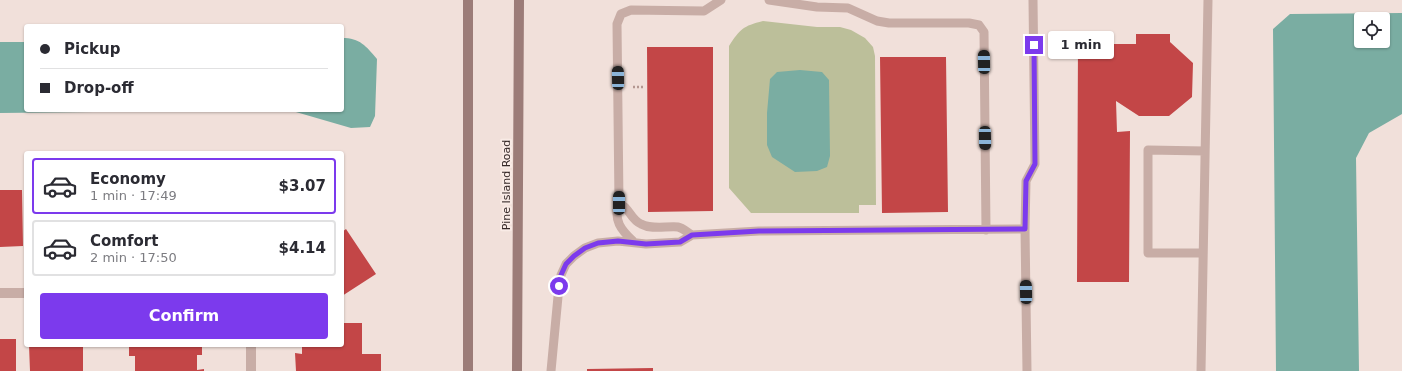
<!DOCTYPE html>
<meta charset="utf-8">
<style>
:root{--surface:#fff;--page:#f7f7f7;--text:#2b2b33;--muted:#7c7c81;--line:#e1e1e2;--accent:#7c3aed}
body{margin:0;font-family:"DejaVu Sans",sans-serif;background:var(--page);color:var(--text);height:100vh;display:flex;flex-direction:column;font-size:15px;white-space:nowrap}
*{box-sizing:border-box;margin:0}
p{font-size:13px;color:var(--muted)}
.icon{flex:none;width:22px;height:22px;fill:none;stroke:currentColor;stroke-width:2;stroke-linecap:round;stroke-linejoin:round}
.map{position:relative;flex:1;overflow:hidden}
.drawer{position:absolute;left:24px;top:151px;width:320px;height:196px;display:flex;flex-direction:column;background:var(--surface);border-radius:4px;box-shadow:0 1px 3px #0004}
.drawer>*{flex:none}
.hud{position:absolute;left:24px;top:24px;width:320px;height:88px;border-radius:4px;box-shadow:0 1px 3px #0004;display:grid;align-content:center;height:88px;padding:0 16px;background:var(--surface)}
.fabs{position:absolute;left:1354px;top:12px;display:grid;gap:8px}
.fabs a{display:grid;place-items:center;width:36px;height:36px;border-radius:4px;background:var(--surface);box-shadow:0 1px 3px #0004;font-size:20px}
.end{position:absolute;width:18px;height:18px;margin:-9px;border:5px solid #7c3aed;background:#fff;box-shadow:0 0 0 2px #fff}
.from{border-radius:50%}
.bubble{position:absolute;height:28px;border-radius:4px;background:var(--surface);box-shadow:0 1px 3px #0004;font-size:13px;font-weight:700;line-height:28px;text-align:center}
.car{position:absolute;width:12px;height:24px;margin:-12px -6px;border-radius:5px;box-shadow:0 0 3px 1px #0007;background:linear-gradient(#222 24%,#8ab4d8 0 40%,#222 0 76%,#8ab4d8 0 86%,#222 0)}
.hud b{display:flex;align-items:center;gap:14px;height:38px;font-size:15px}
.hud b+b{border-top:1px solid var(--line)}
.hud i{width:10px;height:10px;background:var(--text)}
ul{padding:7px 0 0;list-style:none}
li{display:flex;align-items:center;gap:12px;height:56px;margin:0 8px 6px;padding:0 8px;border:2px solid var(--line);border-radius:4px}
li div{flex:1}
li b{display:block;font-size:15px}
li em{font-style:normal;font-weight:700}
li.on{border-color:var(--accent)}
li>.icon{width:36px;height:36px;stroke-width:1.5}
.action{display:flex;gap:8px;margin-top:auto;padding:8px 16px}
.action a{flex:1;height:46px;border-radius:4px;background:var(--accent);color:#fff;font-size:16px;font-weight:700;line-height:46px;text-align:center}
.map>svg:first-child{display:block}
.green{fill:#bcbf9a}
.water{fill:#7aada2;fill-rule:evenodd}
.building{fill:#c34647}
.lines{fill:none;stroke-linecap:round;stroke-linejoin:round}
.path{stroke:#b49791;stroke-width:2.5;stroke-dasharray:2 2;stroke-linecap:butt}
.lane{stroke:#c8ada6;stroke-width:9}
.street{stroke:#c8ada6;stroke-width:10}
.secondary{stroke:#9c7c78;stroke-width:10}
.route{stroke:#7c3aed;stroke-width:5}
.labels{text-anchor:middle;dominant-baseline:central;stroke-width:4;stroke-linejoin:round;paint-order:stroke}
.street-label{font-size:11px;fill:#352827;stroke:#f9ebe6}
</style>
<div class="map">
<svg width="1402" height="371" viewBox="0 0 1402 371">
<rect width="100%" height="100%" fill="#f1e0da"/>
<path class="green" d="M763 21 817 27H840L851 30 865 38 873 47 875 56 876 205H859V213H751L729 188V46C740 29 743 26 763 21Z"/>
<path class="water" d="M1402 13V114L1369 133 1356 158 1359 371H1276L1273 29 1290 14ZM1361 19H1383V41H1361Z
M342 38C360 38 366 46 377 59L375 116 370 127 351 128 289 110 0 113V42H26V110H342Z
M800 70 822 72 829 80 830 156 827 167 817 171 795 172 772 157 767 145V113L770 79 777 72Z"/>
<path class="building" d="M1136 34H1170V42L1193 63 1192 97 1169 116H1139L1116 101 1117 132 1130 131 1129 282H1077L1078 40H1108L1109 44H1136Z
M647 47H713V211L648 212Z
M880 57H946L948 212 882 213Z
M0 190H22L23 246 0 247Z
M346 229 376 274 342 296V232Z
M342 323H362V354H381V371H296L295 353 302 354V345H342Z
M0 339H16V371H0Z
M29 345H83V371H30Z
M129 345H202V355H197V370L204 369V371H135V356H129Z
M653 368V371H587V369Z"/>
<g class="lines">
<path class="path" d="M633 87H645"/>
<path class="lane" d="M769 0 817 7 848 8 877 21 889 23H969L979 25 984 32 986 230
M619 203C630 208 630 219 641 224 652 230 666 226 678 227 683 228 688 233 692 235
M633 241C621 230 613 220 619 203L617 24 621 14 631 10 704 11 721 0
M1203 253H1148V150L1205 151
M551 371 559 286 561 275 566 264 574 256 585 248 598 243 618 241 646 244 680 242 692 235 759 231 1025 229
M1027 371 1025 229 1026 181 1035 164 1033 0
M1201 371 1208 0"/>
<path class="street" d="M0 293H26
M251 371V345"/>
<path class="secondary" d="M468 0V371
M517 371 519 0"/>
</g>
<g class="lines">
<path class="route" d="M559 286 561 275 566 264 574 256 585 248 598 243 618 241 646 244 680 242 692 235 759 231 1025 229 1026 181 1035 164 1034 45"/>
</g>
<g class="labels">
<g class="street-label">
<text transform="translate(506 185) rotate(-90)">Pine Island Road</text>
</g>
</g>
</svg>
<div class="fabs">
<a><svg class="icon" aria-label="locate" viewBox="0 0 24 24"><circle cx="12" cy="12" r="6"/><path d="M12 2v4M12 18v4M2 12h4M18 12h4"/></svg></a>
</div>
<i class="end from" style="left:559px;top:286px"></i>
<i class="end" style="left:1034px;top:45px"></i>
<div class="bubble" style="left:1048px;top:31px;width:66px">1 min</div>
<i class="car" style="left:984px;top:62px;rotate:359deg"></i>
<i class="car" style="left:618px;top:78px;rotate:359deg"></i>
<i class="car" style="left:985px;top:138px;rotate:179deg"></i>
<i class="car" style="left:619px;top:203px;rotate:0deg"></i>
<i class="car" style="left:1026px;top:292px;rotate:359deg"></i>
<div class="hud">
<b><i class="from"></i>Pickup</b>
<b><i></i>Drop-off</b>
</div>
<section class="drawer">
<ul>
<li class="on"><svg class="icon" aria-label="car" viewBox="0 0 24 24"><path d="M5 17H2v-5l4-1 3-4h7l3 4 3 1v5h-3M9 17h6M6 11h13"/><circle cx="7" cy="17" r="2"/><circle cx="17" cy="17" r="2"/></svg><div><b>Economy</b><p>1 min · 17:49</p></div><em>$3.07</em></li>
<li><svg class="icon" aria-label="car" viewBox="0 0 24 24"><path d="M5 17H2v-5l4-1 3-4h7l3 4 3 1v5h-3M9 17h6M6 11h13"/><circle cx="7" cy="17" r="2"/><circle cx="17" cy="17" r="2"/></svg><div><b>Comfort</b><p>2 min · 17:50</p></div><em>$4.14</em></li>
</ul>
<div class="action"><a>Confirm</a></div>
</section>
</div>
